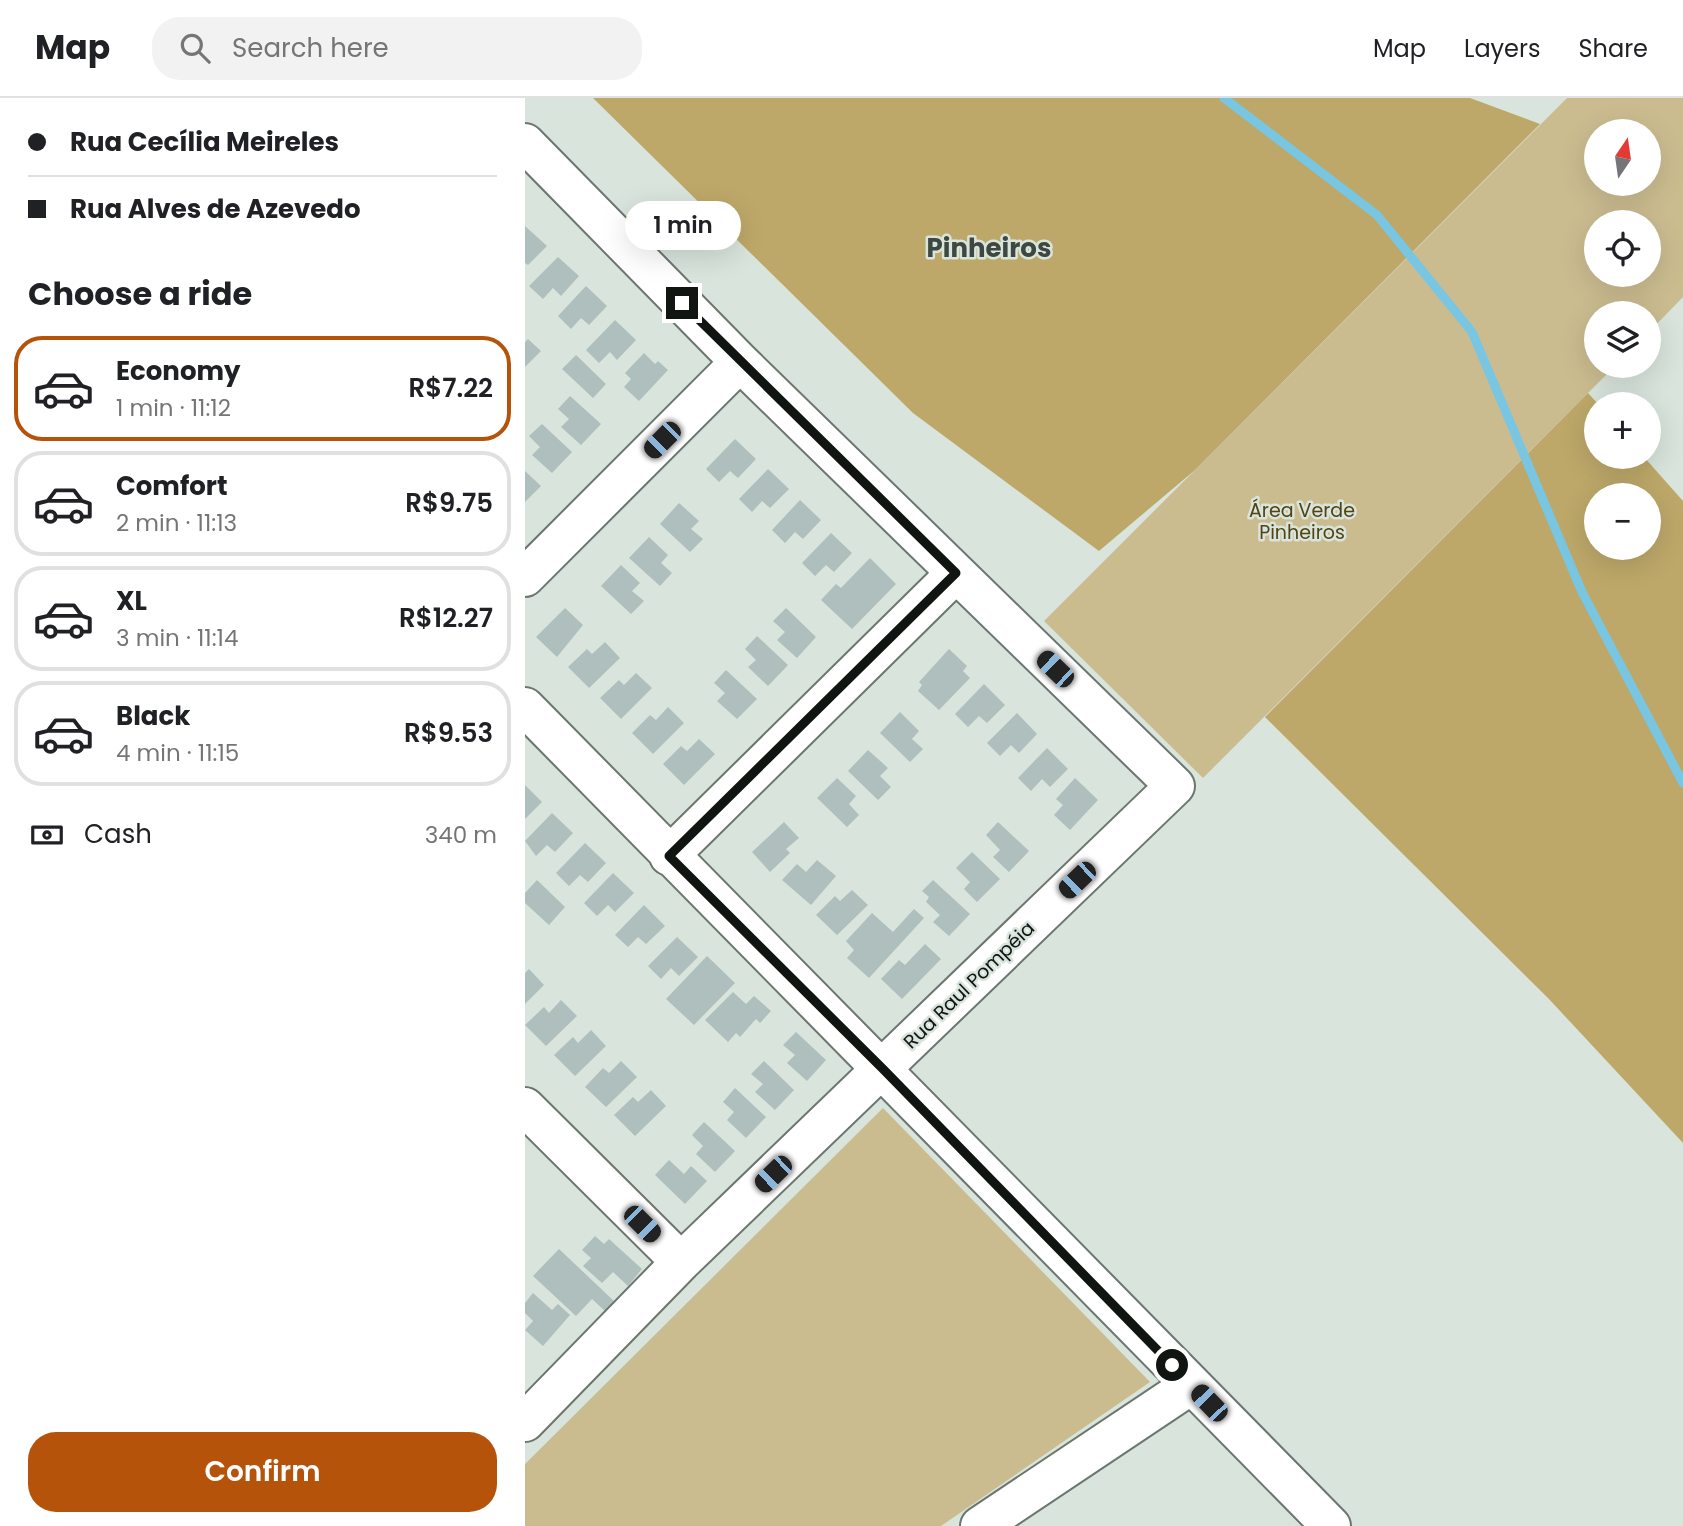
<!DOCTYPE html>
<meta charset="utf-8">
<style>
:root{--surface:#fff;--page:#f2f2f2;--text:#202124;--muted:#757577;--line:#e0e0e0;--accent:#b45309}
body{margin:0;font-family:Poppins,sans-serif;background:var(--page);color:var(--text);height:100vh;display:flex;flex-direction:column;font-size:26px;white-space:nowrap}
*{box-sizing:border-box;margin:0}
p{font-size:23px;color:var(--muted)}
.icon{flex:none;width:38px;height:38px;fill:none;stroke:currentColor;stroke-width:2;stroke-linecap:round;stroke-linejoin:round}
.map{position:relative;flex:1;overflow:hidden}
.side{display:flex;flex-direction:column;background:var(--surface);width:525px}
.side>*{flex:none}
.banner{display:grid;align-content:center;height:154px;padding:0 28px;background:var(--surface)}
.needle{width:46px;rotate:13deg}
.buttons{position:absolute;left:1059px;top:21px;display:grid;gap:14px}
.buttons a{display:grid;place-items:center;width:77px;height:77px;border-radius:50%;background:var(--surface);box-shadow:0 7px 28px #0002;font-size:35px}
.end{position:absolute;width:32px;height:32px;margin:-16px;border:9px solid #111512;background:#fff;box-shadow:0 0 0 4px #fff}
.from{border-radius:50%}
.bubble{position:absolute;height:49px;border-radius:24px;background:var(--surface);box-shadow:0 7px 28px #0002;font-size:23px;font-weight:600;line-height:49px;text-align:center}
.car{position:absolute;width:21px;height:42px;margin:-21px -10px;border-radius:9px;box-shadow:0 0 5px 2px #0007;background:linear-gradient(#222 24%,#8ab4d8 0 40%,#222 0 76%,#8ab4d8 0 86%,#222 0)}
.banner b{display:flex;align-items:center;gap:24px;height:66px;font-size:26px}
.banner b+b{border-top:2px solid var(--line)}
.banner i{width:18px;height:18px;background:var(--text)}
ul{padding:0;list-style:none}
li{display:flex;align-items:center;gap:21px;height:105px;margin:0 14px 10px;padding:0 14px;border:4px solid var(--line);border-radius:28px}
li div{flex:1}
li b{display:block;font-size:26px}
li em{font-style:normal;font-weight:600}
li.current{border-color:var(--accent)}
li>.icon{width:63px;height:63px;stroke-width:1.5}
h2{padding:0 28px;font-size:32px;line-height:84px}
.pay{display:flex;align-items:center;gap:18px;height:77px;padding:0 28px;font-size:26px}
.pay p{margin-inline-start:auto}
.primary-button{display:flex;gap:14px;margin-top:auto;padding:14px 28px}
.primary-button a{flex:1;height:80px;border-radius:28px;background:var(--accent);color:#fff;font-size:28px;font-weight:600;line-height:80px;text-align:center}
header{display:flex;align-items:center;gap:42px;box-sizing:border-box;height:98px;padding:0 35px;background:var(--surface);border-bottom:2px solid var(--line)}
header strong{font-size:33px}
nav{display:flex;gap:38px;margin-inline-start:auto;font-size:24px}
.search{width:490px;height:63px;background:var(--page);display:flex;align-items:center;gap:18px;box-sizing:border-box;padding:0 24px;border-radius:28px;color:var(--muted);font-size:26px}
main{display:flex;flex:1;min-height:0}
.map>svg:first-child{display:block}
.green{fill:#cbbc90;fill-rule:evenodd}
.forest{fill:#bda869;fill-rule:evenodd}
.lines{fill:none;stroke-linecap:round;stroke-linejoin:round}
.stream{stroke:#78c6e1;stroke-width:9}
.building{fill:#afbfbd}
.minor-casing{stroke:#6b766f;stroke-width:42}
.minor{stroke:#fff;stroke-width:38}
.route{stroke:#111512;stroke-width:9}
.labels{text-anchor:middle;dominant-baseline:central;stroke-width:5;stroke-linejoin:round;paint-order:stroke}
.park-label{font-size:19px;fill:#524310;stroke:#d8e4dc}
.street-label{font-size:19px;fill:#111512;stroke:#d8e4dc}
.district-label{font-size:26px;font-weight:bold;fill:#3e4841;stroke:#d8e4dc}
</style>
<header>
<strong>Map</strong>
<div class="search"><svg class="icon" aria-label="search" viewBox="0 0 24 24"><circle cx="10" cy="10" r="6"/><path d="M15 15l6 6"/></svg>Search here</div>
<nav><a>Map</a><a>Layers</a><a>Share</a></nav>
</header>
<main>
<section class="side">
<div class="banner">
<b><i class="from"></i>Rua Cecília Meireles</b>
<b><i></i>Rua Alves de Azevedo</b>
</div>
<h2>Choose a ride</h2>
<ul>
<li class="current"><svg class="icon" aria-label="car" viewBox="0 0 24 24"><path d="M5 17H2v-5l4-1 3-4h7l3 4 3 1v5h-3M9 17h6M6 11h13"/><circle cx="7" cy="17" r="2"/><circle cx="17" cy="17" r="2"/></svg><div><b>Economy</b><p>1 min · 11:12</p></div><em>R$7.22</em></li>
<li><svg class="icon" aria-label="car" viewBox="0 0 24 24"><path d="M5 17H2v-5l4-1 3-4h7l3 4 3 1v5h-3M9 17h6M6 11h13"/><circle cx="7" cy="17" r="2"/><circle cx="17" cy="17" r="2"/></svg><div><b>Comfort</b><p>2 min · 11:13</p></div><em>R$9.75</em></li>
<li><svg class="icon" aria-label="car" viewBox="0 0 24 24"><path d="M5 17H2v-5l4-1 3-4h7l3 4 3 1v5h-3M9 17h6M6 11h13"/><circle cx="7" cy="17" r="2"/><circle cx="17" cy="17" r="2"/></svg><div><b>XL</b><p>3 min · 11:14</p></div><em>R$12.27</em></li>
<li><svg class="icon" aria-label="car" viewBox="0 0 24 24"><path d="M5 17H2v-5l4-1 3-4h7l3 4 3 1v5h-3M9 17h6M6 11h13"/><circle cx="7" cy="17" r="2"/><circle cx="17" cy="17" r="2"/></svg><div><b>Black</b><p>4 min · 11:15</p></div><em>R$9.53</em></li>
</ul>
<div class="pay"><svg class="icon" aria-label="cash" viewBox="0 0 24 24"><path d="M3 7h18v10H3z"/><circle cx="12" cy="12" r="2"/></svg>Cash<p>340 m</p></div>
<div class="primary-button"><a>Confirm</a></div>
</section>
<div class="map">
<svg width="1158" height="1428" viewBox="0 0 1158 1428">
<rect width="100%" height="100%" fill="#d8e4dc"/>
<path class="green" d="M1042 0H1158V199L1124 234V215H1071V268H1090L678 680 519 523ZM1071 33H1124V86H1071ZM1071 124H1124V177H1071Z
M358 1010 625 1284 416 1428H0V1366Z"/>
<path class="forest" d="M68 0H945L1015 26 670 372 574 453 388 315Z
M1063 295 1073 306 1071 359H1119L1158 403V1045L1023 900 740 619ZM1071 397H1124V450H1071Z"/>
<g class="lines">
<path class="stream" d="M699 0 852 117 947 234 1057 494 1158 685"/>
</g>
<path class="building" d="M0 128 22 148 3 167 0 165Z
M33 159 54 178 36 198 28 190 18 201 4 188Z
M61 188 82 208 64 227 56 220 46 231 33 218Z
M90 222 111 242 92 262 85 254 74 265 61 252Z
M3 241 16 253 0 269V244Z
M119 255 130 266 133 263 143 272 114 303 99 289 106 281 100 275Z
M51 257 81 286 68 300 37 271Z
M45 298 76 326 56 347 36 329 44 321 33 311Z
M17 326 47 354 27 375 7 357 15 349 4 338Z
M210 341 231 361 213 380 205 373 194 384 181 371Z
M243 371 264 391 245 410 237 403 227 414 214 401Z
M0 373 16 388 0 404Z
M275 402 296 422 278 441 270 434 260 445 247 432Z
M154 405 174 423 166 431 178 441 165 454 135 426Z
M306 435 327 455 309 474 301 467 290 478 277 465Z
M124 439 143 457 136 465 147 475 135 488 104 460Z
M345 460 371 486 327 531 296 502 311 486 316 490Z
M96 467 115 485 107 493 119 503 106 516 76 488Z
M40 510 58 527 32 559 11 539Z
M261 510 291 539 272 560 252 542 260 534 248 523Z
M232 538 263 567 243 588 223 569 231 562 220 551Z
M80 544 95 560 64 590 43 569 62 551 67 556Z
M424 551 442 568 438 573 445 580 414 612 393 593 397 587 394 584Z
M201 572 232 601 212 621 192 603 200 595 189 585Z
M111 575 127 590 96 621 75 600 94 582 99 587Z
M459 586 480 607 462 625 454 618 443 629 430 616Z
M143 609 159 625 128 656 107 635 125 617 131 622Z
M375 614 394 633 387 641 398 651 385 664 355 635Z
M492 615 512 636 494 655 486 647 475 658 462 645Z
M174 641 190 656 159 687 138 666 156 648 162 653Z
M522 650 543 671 525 689 517 681 506 693 493 680Z
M343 652 363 670 355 678 366 689 353 702 323 673Z
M312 680 331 698 324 706 334 717 322 729 292 700Z
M550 680 573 702 545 732 529 717 538 707 531 701Z
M0 687 17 704 0 721Z
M27 715 48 735 30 754 22 747 11 758 0 743Z
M259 724 274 740 261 751 265 755 245 774 227 754Z
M473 724 504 753 484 774 468 759 475 752 461 737Z
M60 745 81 765 63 784 55 777 44 788 31 775Z
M447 754 475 781 452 804 439 791 445 784 431 770Z
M292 762 311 778 286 807 257 782 272 766 281 774Z
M88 775 109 795 90 814 83 807 72 818 59 805Z
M12 782 40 809 24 827 0 805V795Z
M408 782 445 816 424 838 408 824 415 817 401 804 404 799 397 793Z
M327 792 343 807 312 837 291 817 310 798 315 803Z
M119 807 140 828 121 846 113 839 103 849 90 837Z
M389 811 399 820 344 880 322 860 329 852 321 843 347 815 368 834Z
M152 839 173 859 154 878 146 870 136 881 123 868Z
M400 846 416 861 377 901 356 881 374 862 380 867Z
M182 858 210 885 169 927 141 901Z
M4 871 19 887 0 906V875Z
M208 894 221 906 229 898 246 913 235 925 231 921 215 939 211 935 203 944 180 922Z
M36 902 52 918 21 948 0 927 19 909 24 915Z
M66 932 81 948 50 978 29 957 48 939 53 945Z
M271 934 301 962 282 983 262 965 270 957 258 947Z
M96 963 112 979 81 1009 60 989 78 970 84 975Z
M239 963 269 992 250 1012 230 994 238 986 226 976Z
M210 990 241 1019 221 1040 202 1022 209 1014 198 1004Z
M126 992 141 1008 110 1038 89 1017 108 999 113 1004Z
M179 1024 210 1053 190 1074 171 1056 178 1048 167 1037Z
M144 1062 159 1076 166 1068 182 1083 160 1106 130 1077Z
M70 1138 79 1146 84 1141 117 1171 103 1188 88 1174 77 1185 58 1168 66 1160 57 1152Z
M34 1151 90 1204 81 1214 67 1201 51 1218 8 1178Z
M8 1195 27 1212 33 1206 45 1217 18 1248 0 1232 8 1223 0 1215V1205Z"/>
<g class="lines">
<g class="minor-casing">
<path id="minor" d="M0 45 215 264 650 688 156 1164 0 1324
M0 479 215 264
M0 609 806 1428
M144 758 431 475
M0 1009 156 1164
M455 1428 666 1287"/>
</g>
<use href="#minor" class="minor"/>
</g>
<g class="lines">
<path class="route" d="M157 205 431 475 144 758 358 971 647 1267"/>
</g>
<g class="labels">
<g class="park-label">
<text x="777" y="412">Área Verde<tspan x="777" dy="22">Pinheiros</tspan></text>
</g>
<g class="street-label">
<text transform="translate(444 887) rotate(-44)">Rua Raul Pompéia</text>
</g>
<g class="district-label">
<text x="464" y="150">Pinheiros</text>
</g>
</g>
</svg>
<div class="buttons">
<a><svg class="needle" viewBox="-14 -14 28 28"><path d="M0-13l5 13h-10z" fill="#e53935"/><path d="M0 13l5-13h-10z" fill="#757577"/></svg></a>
<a><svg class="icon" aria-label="locate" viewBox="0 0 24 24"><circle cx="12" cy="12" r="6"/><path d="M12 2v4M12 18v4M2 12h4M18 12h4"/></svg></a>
<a><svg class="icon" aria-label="layers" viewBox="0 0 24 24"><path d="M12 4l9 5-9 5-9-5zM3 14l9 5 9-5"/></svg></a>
<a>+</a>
<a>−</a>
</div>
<i class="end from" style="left:647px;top:1267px"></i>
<i class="end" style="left:157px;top:205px"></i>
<div class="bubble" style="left:100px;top:103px;width:116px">1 min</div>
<i class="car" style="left:137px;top:342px;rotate:225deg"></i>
<i class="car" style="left:530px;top:571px;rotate:314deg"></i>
<i class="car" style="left:552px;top:782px;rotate:226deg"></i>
<i class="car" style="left:248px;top:1076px;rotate:226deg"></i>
<i class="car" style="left:117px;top:1126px;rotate:135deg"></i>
<i class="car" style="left:684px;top:1305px;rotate:316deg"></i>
</div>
</main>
